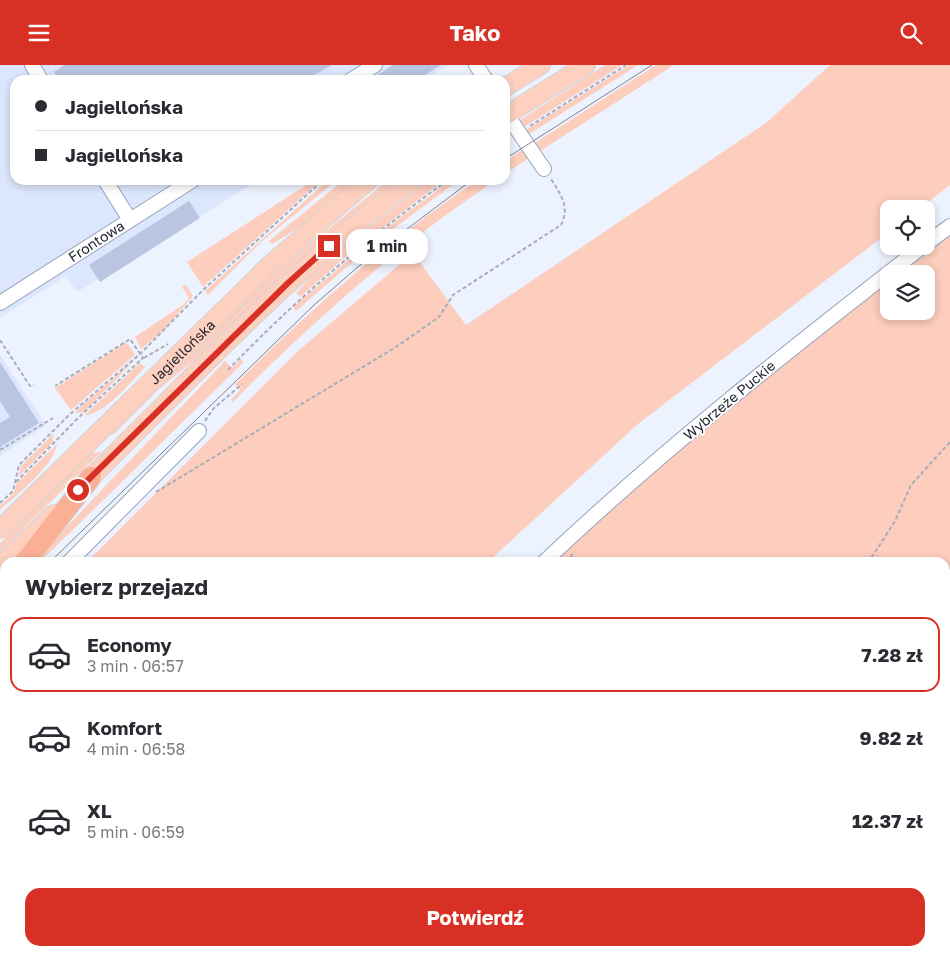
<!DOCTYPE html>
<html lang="pl">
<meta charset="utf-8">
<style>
:root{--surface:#fff;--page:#f2f2f3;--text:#2b2b33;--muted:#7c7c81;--line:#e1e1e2;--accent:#d93025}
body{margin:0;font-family:"Golos Text",sans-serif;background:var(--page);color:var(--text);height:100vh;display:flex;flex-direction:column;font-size:19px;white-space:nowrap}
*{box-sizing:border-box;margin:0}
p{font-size:16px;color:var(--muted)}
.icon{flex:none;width:28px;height:28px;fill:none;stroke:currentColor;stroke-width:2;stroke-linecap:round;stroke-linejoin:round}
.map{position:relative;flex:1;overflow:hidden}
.side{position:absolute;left:0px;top:492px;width:950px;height:399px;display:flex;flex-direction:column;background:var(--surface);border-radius:15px 15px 0 0;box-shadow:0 2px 8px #0003}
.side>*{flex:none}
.top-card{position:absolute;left:10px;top:10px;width:500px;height:110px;border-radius:15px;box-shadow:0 2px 8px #0003;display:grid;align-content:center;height:110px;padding:0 25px;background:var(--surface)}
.tools{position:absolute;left:880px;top:135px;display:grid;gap:10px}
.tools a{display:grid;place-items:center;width:55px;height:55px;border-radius:10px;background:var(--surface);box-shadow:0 2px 8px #0003;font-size:25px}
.end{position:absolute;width:22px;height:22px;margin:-11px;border:6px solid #d93025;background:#fff;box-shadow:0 0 0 2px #fff}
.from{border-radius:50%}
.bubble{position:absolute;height:35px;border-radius:15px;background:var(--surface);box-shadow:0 2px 8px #0003;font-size:16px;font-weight:700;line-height:35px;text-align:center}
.top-card b{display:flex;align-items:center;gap:18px;height:48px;font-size:19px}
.top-card b+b{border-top:1px solid var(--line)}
.top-card i{width:12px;height:12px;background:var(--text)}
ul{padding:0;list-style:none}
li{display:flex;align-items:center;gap:15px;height:75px;margin:0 10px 8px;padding:0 15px;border:2px solid transparent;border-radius:15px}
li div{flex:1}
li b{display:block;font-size:19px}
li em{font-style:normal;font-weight:700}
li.current{border-color:var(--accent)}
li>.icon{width:45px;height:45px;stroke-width:1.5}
h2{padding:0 25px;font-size:22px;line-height:60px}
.action{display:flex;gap:10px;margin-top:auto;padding:10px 25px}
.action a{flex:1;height:58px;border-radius:15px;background:var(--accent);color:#fff;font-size:20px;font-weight:700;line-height:58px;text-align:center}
header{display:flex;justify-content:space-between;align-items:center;height:65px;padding:0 25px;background:var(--accent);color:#fff;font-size:22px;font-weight:700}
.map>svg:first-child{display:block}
.built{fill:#dce6fc}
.green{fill:#fdcdbd}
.water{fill:#88a8f2;stroke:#6880b7}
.building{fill:#b9c5e1}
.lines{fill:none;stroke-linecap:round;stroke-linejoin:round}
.minor-casing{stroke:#97a3be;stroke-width:16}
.major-casing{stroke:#d2d3d5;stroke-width:20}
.highway-casing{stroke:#d2d3d5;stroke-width:22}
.path{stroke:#a8adb8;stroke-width:2;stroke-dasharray:4 2.5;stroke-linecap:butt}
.minor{stroke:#fff;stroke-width:14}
.major{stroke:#fdd0c0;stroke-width:18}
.highway{stroke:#fbb096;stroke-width:20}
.tram{stroke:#7d838d;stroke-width:1}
.route{stroke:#d93025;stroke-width:6}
.labels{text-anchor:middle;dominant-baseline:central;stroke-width:4;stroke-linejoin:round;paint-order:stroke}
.street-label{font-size:14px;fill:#1d222c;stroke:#fff}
</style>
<header><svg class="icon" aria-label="menu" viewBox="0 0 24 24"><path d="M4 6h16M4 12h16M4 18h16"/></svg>Tako<svg class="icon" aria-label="search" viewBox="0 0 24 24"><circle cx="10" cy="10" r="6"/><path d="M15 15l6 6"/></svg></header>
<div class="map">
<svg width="950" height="891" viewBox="0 0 950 891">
<rect width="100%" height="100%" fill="#edf3fe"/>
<path class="built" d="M0 0H448L423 15H15V115H259L77 227 66 211 0 253Z
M0 290 46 360 0 391Z
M5 567V682L0 686V572Z"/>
<path class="green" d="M605 0H622L521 64 520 55Z
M629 0H638L526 71 523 67Z
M656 0H674L537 88 532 80Z
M830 0H950V120L919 144H889V167L638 359 488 497H87L298 286 413 188 466 260 766 58Z
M523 84 529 93 505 109V97Z
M314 115H321L203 222 187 197Z
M328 115H337L261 177 208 230 205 226Z
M344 115H356L297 164 272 179 269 176Z
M388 115H396L290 204 193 296 159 324 115 368 109 371 276 207Z
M429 115H444L351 187 300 232 296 228 323 198Z
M451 115H459L377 176 296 246 293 242 380 168Z
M478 115H496C400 179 314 255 233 337L231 335 240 325 235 319C311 245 389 174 478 115Z
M950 167V606L945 609V498H549L644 411 889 213V246H926V209H895Z
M186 220 193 231 164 265 141 284 135 272 184 239 189 233 182 222Z
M125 278 128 279 135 290 71 345 55 323Z
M137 293 84 347 75 348 80 342Z
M241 294 244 297 40 497 32 498 225 296 232 303Z
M140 298 145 302C131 317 105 349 85 350Z
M53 369V377L18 412 21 401Z
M57 379C53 402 17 429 0 445V441L13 429 17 418Z
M101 387 0 487V478L91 388Z
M0 780 5 784V886H216L220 891H3L0 887Z
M249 886H637L632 891H245Z"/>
<path class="water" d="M950 600V891H632L637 886H945V604Z"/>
<path class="building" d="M64 0H332L305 15H59L54 7Z
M393 0H441L417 15H370Z
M189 136 200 153 100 217 89 200Z
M0 297 39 358 0 382V358L10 352 0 336Z"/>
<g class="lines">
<g class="minor-casing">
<path id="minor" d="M32 0 41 15
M476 0 486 15
M351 15 375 0
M505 47 544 104
M105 115 130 155
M926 179 950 161
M0 238 193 115
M68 498 199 366
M543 498C663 384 793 282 923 181
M0 566 5 561
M239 891 243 886"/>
</g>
<g class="major-casing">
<g id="major">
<path d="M505 22 541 0"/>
<path d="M505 51 586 0"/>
<path d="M81 422C189 317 291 204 413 115"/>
<path id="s1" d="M0 464 272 198 369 115"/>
<path d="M0 501 54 449"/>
</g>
</g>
<g class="highway-casing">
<path id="highway" d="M24 498 91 412
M0 521 5 516"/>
</g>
<path class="path" d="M530 61 626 0
M0 275 30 321 34 320
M144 293 168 279
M228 305C296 234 369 172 448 115
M205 356 213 344 242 319
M0 385 53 353
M16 417 77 354 143 293 130 274 55 321
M156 427 396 282 439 252 453 230 561 160C570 142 561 130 551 114
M0 438 13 426 19 400 69 350 140 289 203 225 323 115
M567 498 574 487
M868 498 895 456 911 420 950 377
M945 509 950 503
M945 585 950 579
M0 725 5 724
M0 834 5 836
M289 886 296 891
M612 886 621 888
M16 891 31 886
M157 891 161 886
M392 891 396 886
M403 891 405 886
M450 891 452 886
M583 891V886
M619 891 623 886"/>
<use href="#minor" class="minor"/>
<use href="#major" class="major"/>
<use href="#highway" class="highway"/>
<path class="tram" d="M505 94 652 0
M49 498 314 240 366 195 472 115
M0 539 5 534"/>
</g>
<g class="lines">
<path class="route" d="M78 425 288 218 329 181"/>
</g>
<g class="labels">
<g class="street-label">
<text transform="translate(96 176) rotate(-33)">Frontowa</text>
<text stroke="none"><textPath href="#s1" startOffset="254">Jagiellońska</textPath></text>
<text transform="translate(729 335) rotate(-40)">Wybrzeże Puckie</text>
</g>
</g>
</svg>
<div class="tools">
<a><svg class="icon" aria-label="locate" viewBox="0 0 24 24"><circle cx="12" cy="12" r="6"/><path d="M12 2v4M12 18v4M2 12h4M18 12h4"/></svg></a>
<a><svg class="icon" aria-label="layers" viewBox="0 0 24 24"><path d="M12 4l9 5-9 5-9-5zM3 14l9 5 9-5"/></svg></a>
</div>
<i class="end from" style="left:78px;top:425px"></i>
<i class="end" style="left:329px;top:181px"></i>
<div class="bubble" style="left:346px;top:164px;width:82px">1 min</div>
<div class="top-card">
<b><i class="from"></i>Jagiellońska</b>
<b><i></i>Jagiellońska</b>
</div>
<section class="side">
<h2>Wybierz przejazd</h2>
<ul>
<li class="current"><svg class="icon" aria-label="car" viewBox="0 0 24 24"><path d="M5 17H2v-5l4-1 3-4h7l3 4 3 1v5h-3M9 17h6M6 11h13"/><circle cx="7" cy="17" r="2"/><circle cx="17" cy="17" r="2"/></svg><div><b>Economy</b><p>3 min · 06:57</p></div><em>7.28 zł</em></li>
<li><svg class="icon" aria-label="car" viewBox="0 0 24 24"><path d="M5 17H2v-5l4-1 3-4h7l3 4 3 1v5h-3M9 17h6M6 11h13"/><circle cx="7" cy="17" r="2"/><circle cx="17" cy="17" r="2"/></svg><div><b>Komfort</b><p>4 min · 06:58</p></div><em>9.82 zł</em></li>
<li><svg class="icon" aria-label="car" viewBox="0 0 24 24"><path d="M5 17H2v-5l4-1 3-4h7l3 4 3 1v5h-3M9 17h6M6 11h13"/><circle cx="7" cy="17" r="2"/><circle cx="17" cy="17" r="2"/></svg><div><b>XL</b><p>5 min · 06:59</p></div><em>12.37 zł</em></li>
</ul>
<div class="action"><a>Potwierdź</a></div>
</section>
</div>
